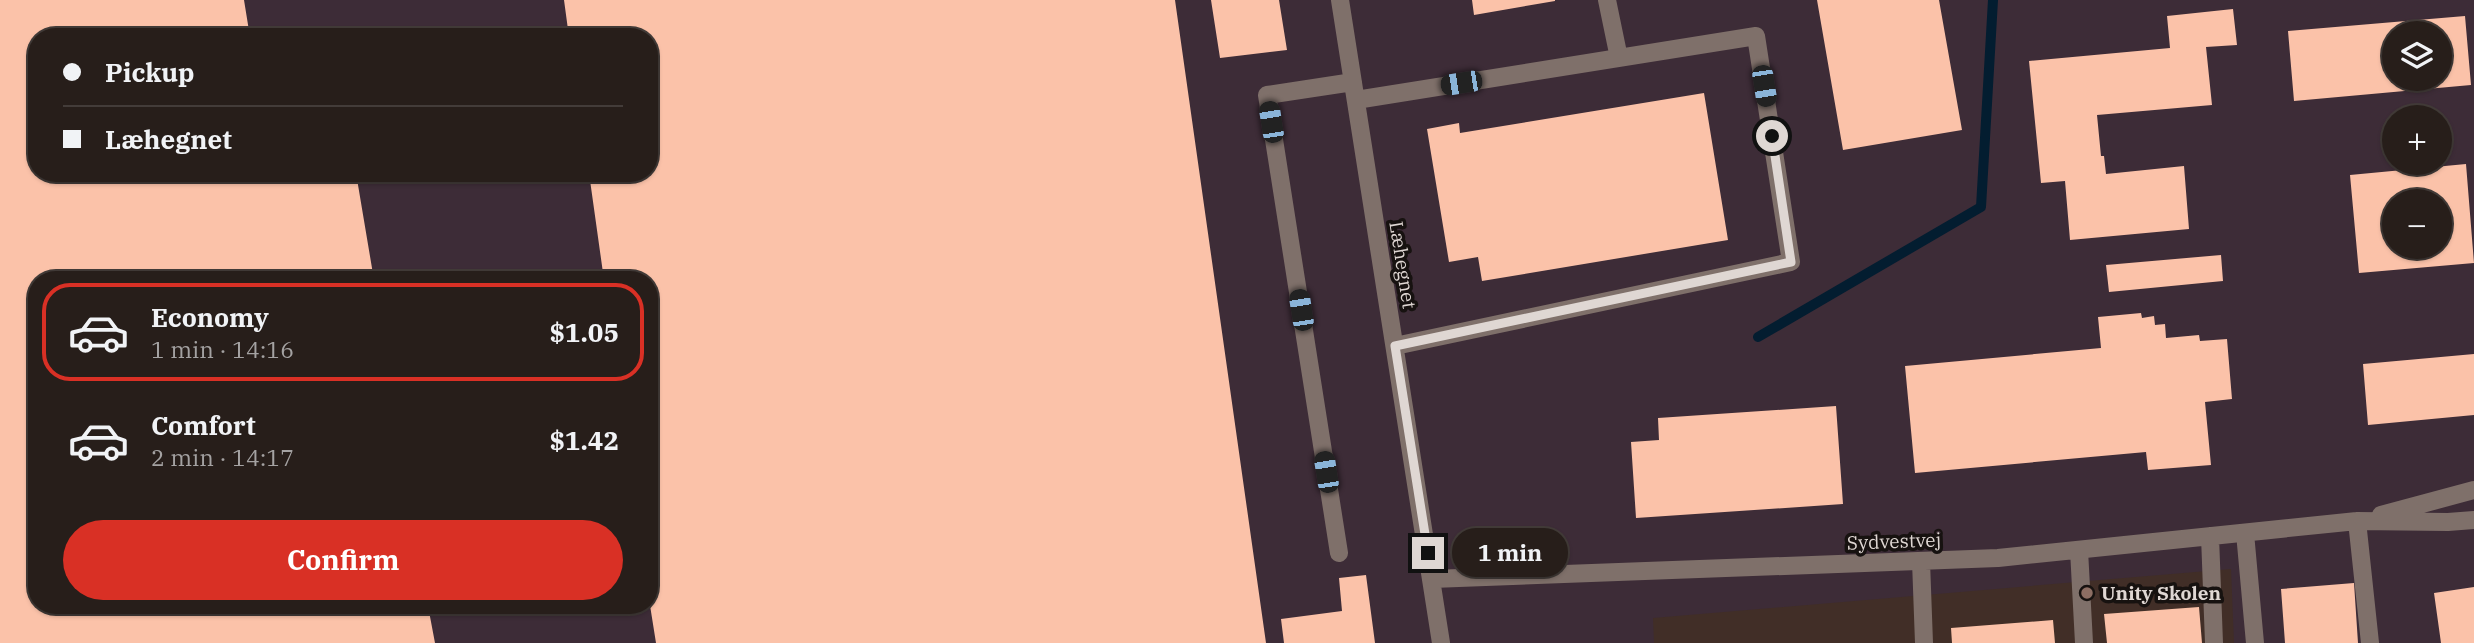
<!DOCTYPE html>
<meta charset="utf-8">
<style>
:root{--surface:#271e1a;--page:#332b27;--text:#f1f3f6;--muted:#a4a2a2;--line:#433c39;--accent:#d93025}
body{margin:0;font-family:"IBM Plex Serif",serif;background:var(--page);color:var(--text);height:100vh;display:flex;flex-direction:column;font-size:26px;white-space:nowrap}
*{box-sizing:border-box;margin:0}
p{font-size:23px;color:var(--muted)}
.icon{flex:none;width:38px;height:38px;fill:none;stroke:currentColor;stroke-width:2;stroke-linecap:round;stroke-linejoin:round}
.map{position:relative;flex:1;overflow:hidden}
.side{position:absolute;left:28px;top:271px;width:630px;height:343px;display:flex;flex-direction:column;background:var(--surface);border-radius:28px;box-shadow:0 2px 5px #0004,0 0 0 2px var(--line)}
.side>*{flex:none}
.banner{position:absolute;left:28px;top:28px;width:630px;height:154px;border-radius:28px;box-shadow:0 2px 5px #0004,0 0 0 2px var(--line);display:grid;align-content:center;height:154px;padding:0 35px;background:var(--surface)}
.tools{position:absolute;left:2382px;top:21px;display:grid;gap:14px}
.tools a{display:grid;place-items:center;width:70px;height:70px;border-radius:50%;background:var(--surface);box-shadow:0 2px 5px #0004,0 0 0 2px var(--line);font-size:35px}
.end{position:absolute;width:32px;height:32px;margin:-16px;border:9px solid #dfd7d3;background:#111;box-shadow:0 0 0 4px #111}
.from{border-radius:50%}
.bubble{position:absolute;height:49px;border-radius:24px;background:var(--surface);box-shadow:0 2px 5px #0004,0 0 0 2px var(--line);font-size:23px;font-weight:700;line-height:49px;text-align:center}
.car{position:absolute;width:21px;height:42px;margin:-21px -10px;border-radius:9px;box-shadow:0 0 5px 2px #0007;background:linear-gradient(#222 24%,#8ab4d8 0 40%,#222 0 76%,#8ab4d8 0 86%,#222 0)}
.banner b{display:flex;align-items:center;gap:24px;height:66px;font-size:26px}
.banner b+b{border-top:2px solid var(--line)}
.banner i{width:18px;height:18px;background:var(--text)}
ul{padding:12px 0 0;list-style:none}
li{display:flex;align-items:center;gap:21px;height:98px;margin:0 14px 10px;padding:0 21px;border:4px solid transparent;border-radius:28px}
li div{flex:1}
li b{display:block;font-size:26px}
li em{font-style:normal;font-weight:700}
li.on{border-color:var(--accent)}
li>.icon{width:63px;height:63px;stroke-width:1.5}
.button{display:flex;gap:14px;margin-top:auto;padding:14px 35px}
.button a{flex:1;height:80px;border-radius:42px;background:var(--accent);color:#fff;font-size:28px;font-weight:700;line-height:80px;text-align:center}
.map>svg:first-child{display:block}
.industrial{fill:#3d2c37;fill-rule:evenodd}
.built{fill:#412e27}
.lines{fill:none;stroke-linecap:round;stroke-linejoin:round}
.stream{stroke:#031d30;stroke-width:10}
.building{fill:#fbc2a9;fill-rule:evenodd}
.minor{stroke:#7f706a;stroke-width:18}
.route{stroke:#dfd7d3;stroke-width:9}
.education-dot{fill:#8d6e63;stroke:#171210;stroke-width:2.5}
.labels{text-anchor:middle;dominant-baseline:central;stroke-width:7;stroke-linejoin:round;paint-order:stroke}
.street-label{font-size:19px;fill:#dfd7d3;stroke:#171210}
.poi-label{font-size:19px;font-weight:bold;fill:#dfd7d3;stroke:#171210;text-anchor:start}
</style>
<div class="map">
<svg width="2474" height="643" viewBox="0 0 2474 643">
<rect width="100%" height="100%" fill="#342823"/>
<path class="industrial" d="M0 0H2474V643H0ZM2394 33H2440V79H2394ZM37 37H649V173H37ZM2394 117H2440V163H2394ZM2394 201H2440V247H2394ZM37 280H649V606H37Z"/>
<path class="built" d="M2231 569 2234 643H1654L1653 618Z"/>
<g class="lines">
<path class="stream" d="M1758 337 1981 207 1993 0"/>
</g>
<path class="building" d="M0 0H244L250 37H37V173H356L374 280H37V606H428L435 643H0Z
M564 0H1175L1266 643H656L649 599V280H604L589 173H649V37H569Z
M1211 0H1279L1287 50 1220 58Z
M1472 0H1555V1L1474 15Z
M1817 0H1939L1962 130 1843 150Z
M2233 9 2237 45 2206 47 2212 105 2097 115 2101 156H2104L2106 174 2184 166 2189 229 2070 240 2065 181 2041 183 2029 61 2170 48 2167 16Z
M2465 16 2471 85 2294 101 2288 31ZM2394 33H2440V79H2394Z
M1704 93 1728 240 1482 281 1478 257 1449 262 1427 129 1459 123 1460 133Z
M2466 164 2474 263 2359 273 2350 175ZM2394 201H2440V247H2394Z
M2221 255 2223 281 2109 292 2106 265Z
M2141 313 2142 318 2154 316 2155 325 2165 324 2166 338 2199 335 2200 341 2227 339 2232 399 2205 402 2211 465 2148 470 2146 452 1915 473 1905 366 2101 348 2098 317Z
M2474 354V415L2368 425 2363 364Z
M1836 406 1843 504 1636 518 1631 442 1659 440 1658 418Z
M1366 575 1375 643H1284L1281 619 1342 611 1339 578Z
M2354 583 2358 643H2285L2281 589Z
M2474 587V643H2441L2434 593Z
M2199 607 2202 643H2107L2104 614Z
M2053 620 2055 643H1952L1951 628Z"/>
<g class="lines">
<path class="minor" d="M1340 0 1441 643
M1607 0 1619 58
M1356 100 1756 36 1791 262 1395 346
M2381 515 2474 490
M2357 521 2370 643
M2245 533 2255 643
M2210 536 2214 643
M2079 550 2084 643
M1339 553 1267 95 1353 82
M1921 561 1924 643
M1432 579 1998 558 2357 521 2448 522 2474 520"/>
</g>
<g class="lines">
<path class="route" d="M1428 553 1395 346 1791 262 1772 136"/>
</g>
<circle class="education-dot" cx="2087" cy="593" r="7"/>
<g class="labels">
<g class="street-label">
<text transform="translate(1403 265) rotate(81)">Læhegnet</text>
<text transform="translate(1894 541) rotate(-2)">Sydvestvej</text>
</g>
<g class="poi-label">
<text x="2101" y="593">Unity Skolen</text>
</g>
</g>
</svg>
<div class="tools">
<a><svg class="icon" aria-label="layers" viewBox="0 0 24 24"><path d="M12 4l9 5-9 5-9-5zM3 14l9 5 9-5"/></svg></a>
<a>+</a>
<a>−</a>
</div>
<i class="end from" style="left:1772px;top:136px"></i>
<i class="end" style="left:1428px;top:553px"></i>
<div class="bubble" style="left:1452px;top:528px;width:116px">1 min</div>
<i class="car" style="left:1461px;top:83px;rotate:261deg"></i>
<i class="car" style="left:1764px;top:86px;rotate:171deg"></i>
<i class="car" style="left:1271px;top:122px;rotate:351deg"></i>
<i class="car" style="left:1301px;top:310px;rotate:351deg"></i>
<i class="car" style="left:1326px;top:472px;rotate:351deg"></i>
<div class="banner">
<b><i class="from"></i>Pickup</b>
<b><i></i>Læhegnet</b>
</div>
<section class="side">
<ul>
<li class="on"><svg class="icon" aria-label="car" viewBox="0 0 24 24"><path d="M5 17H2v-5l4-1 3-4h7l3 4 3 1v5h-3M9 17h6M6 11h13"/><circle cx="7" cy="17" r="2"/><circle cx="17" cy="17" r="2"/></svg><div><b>Economy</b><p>1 min · 14:16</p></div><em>$1.05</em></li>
<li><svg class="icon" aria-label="car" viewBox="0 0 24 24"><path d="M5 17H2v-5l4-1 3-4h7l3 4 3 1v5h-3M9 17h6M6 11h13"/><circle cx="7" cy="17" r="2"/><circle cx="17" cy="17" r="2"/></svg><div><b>Comfort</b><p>2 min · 14:17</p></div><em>$1.42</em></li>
</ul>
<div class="button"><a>Confirm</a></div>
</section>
</div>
